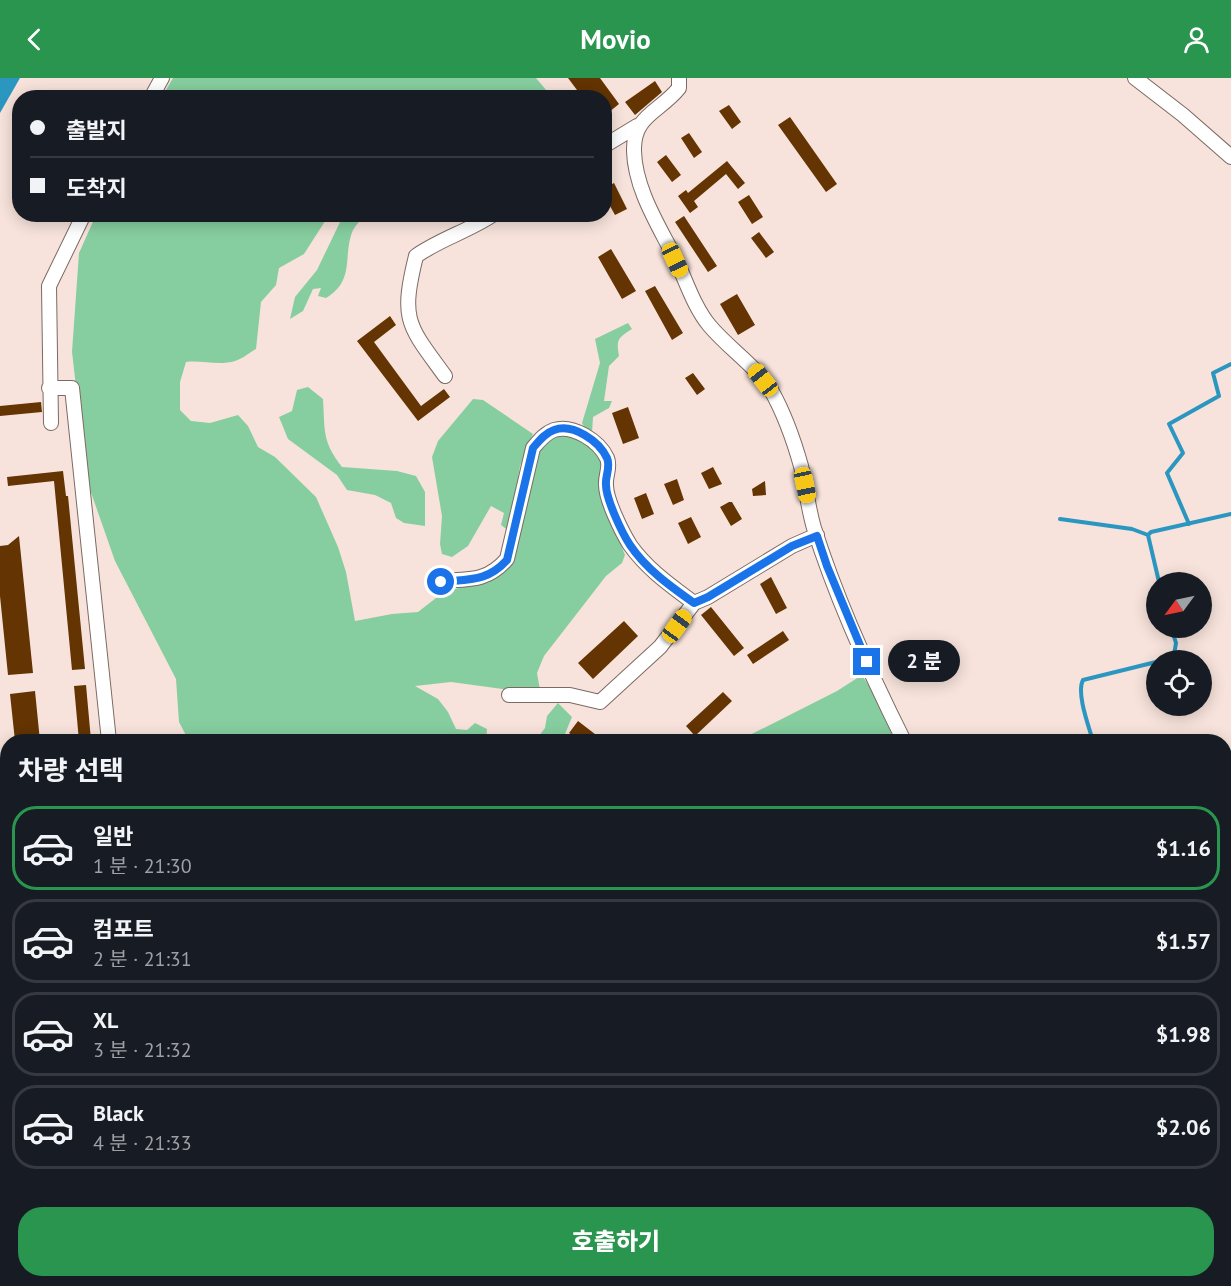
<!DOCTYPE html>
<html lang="ko">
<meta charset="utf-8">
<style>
:root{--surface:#171b24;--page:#20242c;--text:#f1f3f6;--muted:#9ea1a6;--line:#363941;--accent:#29954e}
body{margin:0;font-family:"PT Sans","Noto Sans KR",sans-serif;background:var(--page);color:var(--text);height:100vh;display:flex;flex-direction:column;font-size:22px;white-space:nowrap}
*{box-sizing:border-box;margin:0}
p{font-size:20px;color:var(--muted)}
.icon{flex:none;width:33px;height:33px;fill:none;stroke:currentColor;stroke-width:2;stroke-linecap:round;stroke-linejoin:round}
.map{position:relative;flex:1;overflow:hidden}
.panel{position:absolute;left:0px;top:656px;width:1232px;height:554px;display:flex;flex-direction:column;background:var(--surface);border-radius:24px 24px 0 0;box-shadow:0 3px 15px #0003}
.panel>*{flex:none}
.hud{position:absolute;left:12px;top:12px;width:600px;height:132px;border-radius:24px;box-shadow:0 3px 15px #0003;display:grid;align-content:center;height:132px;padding:0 18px;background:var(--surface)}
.needle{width:39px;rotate:237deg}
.buttons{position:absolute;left:1146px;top:494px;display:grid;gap:12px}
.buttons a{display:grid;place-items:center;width:66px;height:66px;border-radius:50%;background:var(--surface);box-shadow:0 3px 15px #0003;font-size:30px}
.end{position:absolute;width:27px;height:27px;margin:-14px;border:8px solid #1a73e8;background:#fff;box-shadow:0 0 0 3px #fff}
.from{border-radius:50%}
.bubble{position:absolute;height:42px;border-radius:21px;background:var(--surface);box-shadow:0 3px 15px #0003;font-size:20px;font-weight:800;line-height:42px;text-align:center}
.car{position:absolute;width:18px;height:36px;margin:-18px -9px;border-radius:8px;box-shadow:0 0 4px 2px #0007;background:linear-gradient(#f5c518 24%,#345 0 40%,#f5c518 0 76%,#345 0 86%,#f5c518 0)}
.hud b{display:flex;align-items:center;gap:21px;height:57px;font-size:22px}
.hud b+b{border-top:2px solid var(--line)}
.hud i{width:15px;height:15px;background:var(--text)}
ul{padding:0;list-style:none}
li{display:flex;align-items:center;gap:18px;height:84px;margin:0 12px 9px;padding:0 6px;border:3px solid var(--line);border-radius:24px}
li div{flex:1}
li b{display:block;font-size:22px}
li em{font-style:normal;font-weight:800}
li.active{border-color:var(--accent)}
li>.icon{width:54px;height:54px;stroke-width:1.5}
h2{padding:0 18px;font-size:27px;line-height:72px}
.button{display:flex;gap:12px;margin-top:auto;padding:12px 18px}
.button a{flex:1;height:69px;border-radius:24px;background:var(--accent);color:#fff;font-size:24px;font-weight:800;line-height:69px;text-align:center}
header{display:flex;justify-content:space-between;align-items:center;height:78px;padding:0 18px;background:var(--accent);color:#fff;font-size:27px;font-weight:800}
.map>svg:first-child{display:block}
.green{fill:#86ce9f}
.water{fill:#2b97c0}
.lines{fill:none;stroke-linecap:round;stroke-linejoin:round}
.stream{stroke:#2b97c0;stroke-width:4}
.building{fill:#643402}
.minor-casing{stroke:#7b6a63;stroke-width:16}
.minor{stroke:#fff;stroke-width:14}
.route{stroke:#1a73e8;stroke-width:8}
</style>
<header><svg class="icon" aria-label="back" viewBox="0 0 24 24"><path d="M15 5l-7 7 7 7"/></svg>Movio<svg class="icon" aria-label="person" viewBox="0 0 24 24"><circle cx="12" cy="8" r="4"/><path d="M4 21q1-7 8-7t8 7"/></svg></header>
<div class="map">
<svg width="1231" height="1208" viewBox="0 0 1231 1208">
<rect width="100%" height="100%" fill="#f7e3db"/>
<path class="green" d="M173 0H536L552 19H162Z
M96 137H329L304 176 279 190 276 207 261 224 256 271C249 275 242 281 235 283 219 288 202 282 186 284L180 304V332L191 343 210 345 238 337 248 348 258 369 275 379 316 419 338 469 346 494 355 543 392 536 418 534 445 513 489 504 496 499 511 484 537 373 554 359 572 358 586 363 599 376 602 390 599 402 608 434 625 477 622 485 606 498 544 578 537 595 540 612 525 614 451 604 415 608 438 621 448 634 456 651 467 652 475 645 487 651 486 663H189L179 644 176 601 115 483 87 403 72 274 79 175Z
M347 137H365C361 141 356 147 353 152 342 178 356 202 326 220L318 218 321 210 313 211 303 233 290 241 295 219 317 192 341 142Z
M628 245 632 251C618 260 616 261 619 278L609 288 604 323H612L609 330 593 339 592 355 586 352 582 345 600 285 595 261Z
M308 309 323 321C325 353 322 363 342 389L397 393 416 398 425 414V448L404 445 396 440 391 425 375 417 347 412 337 397 288 361 279 339 292 333 297 312Z
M473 321 483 322 533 356 520 388 509 453 501 447 504 435 491 428 468 468 452 479 442 476 440 466 442 438 432 379 438 363Z
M862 597C876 618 887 639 894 663H738L837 613Z
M558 625 572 639 562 663H535L545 650 547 638Z
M136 1202H548L553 1208H137Z"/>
<path class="water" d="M0 0H20L0 35Z"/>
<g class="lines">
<path class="stream" d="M1060 441 1132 451 1148 457
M1189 446 1167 395 1183 375 1169 346 1219 318 1213 295 1231 286
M1159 504 1148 457 1151 454 1231 436
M1163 582 1174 577 1176 565 1171 549
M1093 663C1089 649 1076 615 1083 602L1156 584
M1224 957 1231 955
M1006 1208 1039 1202"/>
</g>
<path class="building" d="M568 0H600L619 26 604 38V20H583Z
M655 3 662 14 635 37 625 24Z
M729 27 741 44 732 51 719 33Z
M790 39 837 106 826 114 778 47Z
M689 55 702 74 694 80 681 60Z
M666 77 681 97 672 104 657 84Z
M727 83 745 105 738 111 726 96 694 123 698 129 690 135 678 118 686 112 688 115Z
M614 105 627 131 615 137 604 117V110Z
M749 117 763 139 752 146 738 124Z
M684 138 717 188 708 194 675 144Z
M759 154 774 174 766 180 751 160Z
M611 171 636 213 622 221 598 179Z
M655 208 683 255 672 262 645 213Z
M737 216 755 247 738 257 720 226Z
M390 238 396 247 374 264 421 328 444 311 450 319 418 343 357 263Z
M693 295 705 311 697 317 685 300Z
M41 324 42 334 0 338V328Z
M628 329 639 360 623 366 612 335Z
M713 389 722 406 709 411 701 395Z
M63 393 66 418H68L85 591 72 592 54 403 8 408 7 399Z
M677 401 684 422 673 427 664 406Z
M765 403 766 417 753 418 752 411Z
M646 415 654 436 642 441 634 420Z
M729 424H732L742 441 731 448 720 429Z
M691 439 701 459 688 466 678 445Z
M19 458 33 595 8 597 0 518V468L8 467Z
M771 499 787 530 776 536 760 506Z
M711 529 744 570 734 578 701 537Z
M624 543 638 558 593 601 578 585Z
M783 553 789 562 753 586 747 577Z
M86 607 91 662 79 663 74 608Z
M35 613 40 663H15L10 616Z
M723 614 732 623 695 658 686 648Z
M578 643 604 663H580L569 655Z"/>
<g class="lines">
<g class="minor-casing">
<path id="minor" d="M679 0V10C660 34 633 37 634 73 635 113 661 151 678 186 687 206 695 230 709 247 728 270 755 287 771 312 784 335 794 363 801 388 806 408 808 430 814 450 837 523 870 595 904 663
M1135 0 1183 37 1231 79
M151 20 162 0
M604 68 637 48
M445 298C408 247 400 243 416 178 440 161 469 153 494 136
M49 310H72L109 663
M51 345 49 208 84 136
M441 503C469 501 487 504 507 481L533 370C539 363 545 355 554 352 573 346 599 363 607 380 611 389 605 398 606 407 606 422 622 454 630 467 647 491 670 507 694 525L708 519 792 468 817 457
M509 617H570L600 624 660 569 694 525
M131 1202 132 1208
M649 1202 661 1208
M827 1208 831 1202"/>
</g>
<use href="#minor" class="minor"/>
</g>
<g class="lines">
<path class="route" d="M441 504C469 501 487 504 507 482L533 370C539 363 545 355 554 352 573 345 599 363 607 380 611 389 605 398 606 407 606 421 622 455 630 467 646 491 670 508 694 525L708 519 792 468 817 458 827 488 867 584"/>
</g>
</svg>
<div class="buttons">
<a><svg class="needle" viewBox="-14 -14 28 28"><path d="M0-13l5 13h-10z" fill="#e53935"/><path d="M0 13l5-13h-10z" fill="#9ea1a6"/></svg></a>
<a><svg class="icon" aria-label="locate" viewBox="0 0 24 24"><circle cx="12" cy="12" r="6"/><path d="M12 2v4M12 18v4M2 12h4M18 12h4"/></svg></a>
</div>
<i class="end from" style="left:441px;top:504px"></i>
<i class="end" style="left:867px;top:584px"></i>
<div class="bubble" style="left:888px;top:562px;width:72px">2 분</div>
<i class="car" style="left:675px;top:182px;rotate:155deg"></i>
<i class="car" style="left:763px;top:302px;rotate:322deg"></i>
<i class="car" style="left:805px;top:407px;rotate:168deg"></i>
<i class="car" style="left:677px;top:548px;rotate:36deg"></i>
<div class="hud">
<b><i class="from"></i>출발지</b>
<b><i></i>도착지</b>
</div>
<section class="panel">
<h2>차량 선택</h2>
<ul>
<li class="active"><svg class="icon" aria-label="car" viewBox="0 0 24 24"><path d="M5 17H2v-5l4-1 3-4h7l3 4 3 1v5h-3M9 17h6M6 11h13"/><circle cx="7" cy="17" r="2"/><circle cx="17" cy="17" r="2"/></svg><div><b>일반</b><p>1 분 · 21:30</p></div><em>$1.16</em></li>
<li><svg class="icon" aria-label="car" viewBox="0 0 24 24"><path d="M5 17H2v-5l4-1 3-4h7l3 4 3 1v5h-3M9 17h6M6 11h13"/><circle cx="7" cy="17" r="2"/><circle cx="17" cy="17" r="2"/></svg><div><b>컴포트</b><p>2 분 · 21:31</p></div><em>$1.57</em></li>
<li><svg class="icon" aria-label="car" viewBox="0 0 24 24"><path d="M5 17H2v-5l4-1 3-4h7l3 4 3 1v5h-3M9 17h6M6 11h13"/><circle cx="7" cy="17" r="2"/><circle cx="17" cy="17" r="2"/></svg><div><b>XL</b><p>3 분 · 21:32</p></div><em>$1.98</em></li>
<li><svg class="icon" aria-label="car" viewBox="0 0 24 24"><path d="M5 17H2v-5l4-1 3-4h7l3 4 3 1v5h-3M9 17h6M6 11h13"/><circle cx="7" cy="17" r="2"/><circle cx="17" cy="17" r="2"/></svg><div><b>Black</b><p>4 분 · 21:33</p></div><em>$2.06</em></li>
</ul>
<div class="button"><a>호출하기</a></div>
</section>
</div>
